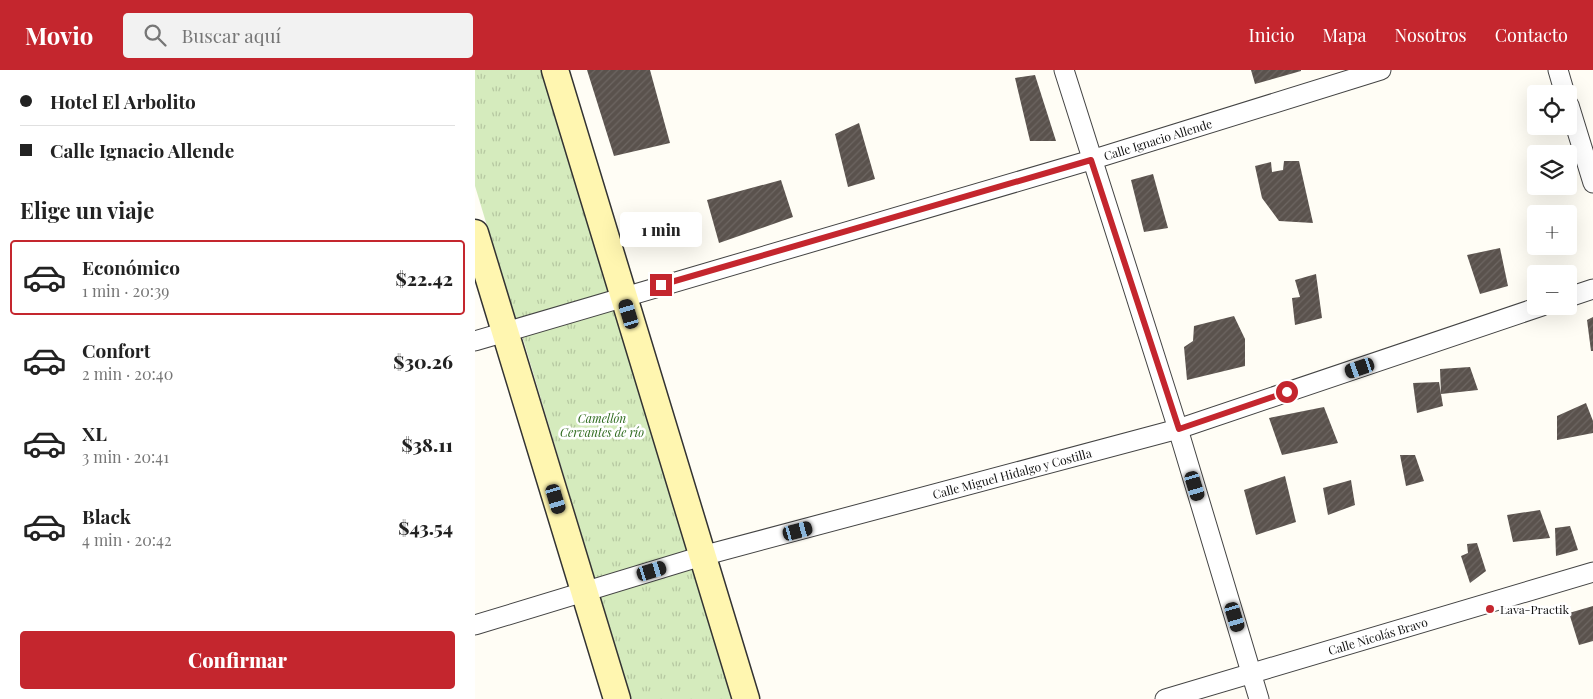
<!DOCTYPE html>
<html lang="es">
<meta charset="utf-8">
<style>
:root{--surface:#fff;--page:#f2f2f2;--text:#222;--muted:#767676;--line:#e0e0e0;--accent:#c4262e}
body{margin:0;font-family:"Playfair Display",serif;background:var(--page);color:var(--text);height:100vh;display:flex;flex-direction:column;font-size:19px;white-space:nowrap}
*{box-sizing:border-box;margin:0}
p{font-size:16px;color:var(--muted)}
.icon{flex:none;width:28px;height:28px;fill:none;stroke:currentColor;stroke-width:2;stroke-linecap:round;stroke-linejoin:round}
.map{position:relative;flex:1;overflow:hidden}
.panel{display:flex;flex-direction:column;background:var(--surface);width:475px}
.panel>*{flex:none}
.top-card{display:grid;align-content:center;height:110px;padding:0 20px;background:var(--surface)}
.fabs{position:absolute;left:1052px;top:15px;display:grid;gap:10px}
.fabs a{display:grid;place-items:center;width:50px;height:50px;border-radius:5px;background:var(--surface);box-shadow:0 5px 20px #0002;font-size:25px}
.end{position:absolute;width:22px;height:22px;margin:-11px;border:6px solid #c4262e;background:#fff;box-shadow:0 0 0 2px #fff}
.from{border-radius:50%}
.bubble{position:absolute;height:35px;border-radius:5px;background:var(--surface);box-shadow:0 5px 20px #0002;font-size:16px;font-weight:800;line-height:35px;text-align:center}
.car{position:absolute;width:15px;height:30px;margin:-15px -8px;border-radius:6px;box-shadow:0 0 4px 1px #0007;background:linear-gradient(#222 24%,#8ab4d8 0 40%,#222 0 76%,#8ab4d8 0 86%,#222 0)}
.top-card b{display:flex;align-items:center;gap:18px;height:48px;font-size:19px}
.top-card b+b{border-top:1px solid var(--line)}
.top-card i{width:12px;height:12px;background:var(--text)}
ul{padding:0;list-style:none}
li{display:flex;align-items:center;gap:15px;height:75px;margin:0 10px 8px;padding:0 10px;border:2px solid transparent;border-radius:5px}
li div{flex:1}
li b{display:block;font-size:19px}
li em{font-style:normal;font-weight:800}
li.on{border-color:var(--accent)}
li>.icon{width:45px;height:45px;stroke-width:1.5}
h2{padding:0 20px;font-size:22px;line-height:60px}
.button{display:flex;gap:10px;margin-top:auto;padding:10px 20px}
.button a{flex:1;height:58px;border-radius:5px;background:var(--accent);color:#fff;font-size:20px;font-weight:800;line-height:58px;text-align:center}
header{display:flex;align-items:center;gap:30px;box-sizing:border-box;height:70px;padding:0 25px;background:var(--accent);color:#fff}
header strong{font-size:24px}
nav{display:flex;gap:28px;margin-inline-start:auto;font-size:18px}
.search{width:350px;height:45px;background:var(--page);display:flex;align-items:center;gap:12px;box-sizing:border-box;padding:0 18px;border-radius:5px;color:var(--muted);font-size:19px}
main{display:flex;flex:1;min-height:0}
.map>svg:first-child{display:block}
.park{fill:url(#park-tufts)}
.building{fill:url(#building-hatch)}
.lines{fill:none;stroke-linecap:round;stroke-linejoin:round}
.street-casing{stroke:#444;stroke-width:21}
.secondary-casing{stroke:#333;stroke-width:29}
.street{stroke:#fff;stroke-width:19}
.secondary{stroke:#fff6b0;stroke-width:26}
.route{stroke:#c4262e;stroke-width:6}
.poi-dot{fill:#c4262e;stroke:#fff;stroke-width:2}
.labels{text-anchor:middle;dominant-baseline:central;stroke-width:5;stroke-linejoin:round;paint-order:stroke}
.street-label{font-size:12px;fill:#111;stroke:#fff}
.park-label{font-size:12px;font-style:italic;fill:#2f6b1f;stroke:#fff}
.poi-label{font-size:12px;fill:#111;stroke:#fff;text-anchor:start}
</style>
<header>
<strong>Movio</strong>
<div class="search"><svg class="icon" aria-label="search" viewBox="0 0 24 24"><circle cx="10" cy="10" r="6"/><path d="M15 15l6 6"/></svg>Buscar aquí</div>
<nav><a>Inicio</a><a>Mapa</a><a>Nosotros</a><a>Contacto</a></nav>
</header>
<main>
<section class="panel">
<div class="top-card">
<b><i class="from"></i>Hotel El Arbolito</b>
<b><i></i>Calle Ignacio Allende</b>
</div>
<h2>Elige un viaje</h2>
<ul>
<li class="on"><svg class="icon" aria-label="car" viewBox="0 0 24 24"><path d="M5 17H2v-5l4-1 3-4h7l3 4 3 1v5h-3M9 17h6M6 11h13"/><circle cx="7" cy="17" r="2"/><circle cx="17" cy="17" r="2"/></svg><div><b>Económico</b><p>1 min · 20:39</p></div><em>$22.42</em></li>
<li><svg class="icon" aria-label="car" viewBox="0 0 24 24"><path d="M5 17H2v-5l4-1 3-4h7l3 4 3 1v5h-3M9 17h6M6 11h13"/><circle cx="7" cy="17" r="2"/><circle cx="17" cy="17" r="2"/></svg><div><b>Confort</b><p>2 min · 20:40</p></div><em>$30.26</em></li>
<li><svg class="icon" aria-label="car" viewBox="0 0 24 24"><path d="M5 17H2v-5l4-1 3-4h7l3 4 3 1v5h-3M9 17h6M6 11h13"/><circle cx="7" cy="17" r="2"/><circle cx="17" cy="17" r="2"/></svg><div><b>XL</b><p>3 min · 20:41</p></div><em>$38.11</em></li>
<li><svg class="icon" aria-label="car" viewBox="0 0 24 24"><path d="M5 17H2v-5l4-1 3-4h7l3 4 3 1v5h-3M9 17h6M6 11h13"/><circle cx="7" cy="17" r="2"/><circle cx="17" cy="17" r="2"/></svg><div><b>Black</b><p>4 min · 20:42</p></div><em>$43.54</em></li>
</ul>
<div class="button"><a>Confirmar</a></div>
</section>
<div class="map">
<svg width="1118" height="629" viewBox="0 0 1118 629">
<defs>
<pattern id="park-tufts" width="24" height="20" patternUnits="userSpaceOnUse" patternTransform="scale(1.25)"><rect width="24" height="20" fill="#d5ebbd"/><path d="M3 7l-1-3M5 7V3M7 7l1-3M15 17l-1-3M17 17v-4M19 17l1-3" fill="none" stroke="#b6c8a1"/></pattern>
<pattern id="building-hatch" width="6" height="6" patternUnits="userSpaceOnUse" patternTransform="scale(1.25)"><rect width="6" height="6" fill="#5a524d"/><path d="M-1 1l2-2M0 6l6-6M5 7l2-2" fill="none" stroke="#6d6662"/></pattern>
</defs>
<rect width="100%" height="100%" fill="#fffdf5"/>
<path class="park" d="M0 0H73L142 225 42 255 0 116Z
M144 234 219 484 121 513 46 262Z
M222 491 264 629H156L123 521Z"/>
<path class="building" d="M112 0H175L195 73 139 86Z
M776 0H826V1L780 14Z
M560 5 581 71H555L540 8Z
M384 53 400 109 373 117 360 64Z
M809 91H824L838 153 804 151 787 128 780 96 796 92 797 102 808 100Z
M678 104 693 158 669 162 656 110Z
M306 110 318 147 244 173 232 130Z
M1025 178 1033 216 1005 224 992 185Z
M841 204 847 248 820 255 817 228 825 227 820 210Z
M759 246 770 269V296L712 310 709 277 718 271 719 256Z
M1118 247V281H1116L1112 250Z
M995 297 1003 320 966 324 965 299Z
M964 312 968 336 942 343 938 313Z
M1111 333 1118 351V363L1082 370V346Z
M849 337 863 373 807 385 794 348Z
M925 385H940L949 411 931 416Z
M810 406 821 452 781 465 769 420Z
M876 410 880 435 853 445 848 418Z
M1065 440 1075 468 1038 472 1032 445Z
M1095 456 1103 480 1081 486 1080 458Z
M1002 473 1011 501 995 513 986 486 993 483 992 474Z
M1118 536V571L1104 575 1094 543Z"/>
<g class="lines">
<g class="street-casing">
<g id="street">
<path d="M589 0 703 359 784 629"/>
<path d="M1083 0 1090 24"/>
<path d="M1094 35 1118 113"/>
<path d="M1094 227 1118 219"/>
<path id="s1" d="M0 271 616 90 906 0"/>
<path id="s2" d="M0 555 227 486 703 359 1067 236"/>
<path id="s3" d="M690 629 1118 502"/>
</g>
</g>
<g class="secondary-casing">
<path id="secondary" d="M80 0 271 629
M0 163 142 629"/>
</g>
<use href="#street" class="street"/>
<use href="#secondary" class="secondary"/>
</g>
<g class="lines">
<path class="route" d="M186 215 616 90 704 359 812 322"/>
</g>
<circle class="poi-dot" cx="1015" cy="539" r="5"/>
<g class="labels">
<g class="street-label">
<text stroke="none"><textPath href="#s1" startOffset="712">Calle Ignacio Allende</textPath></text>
<text stroke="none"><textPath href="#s2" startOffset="558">Calle Miguel Hidalgo y Costilla</textPath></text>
<text stroke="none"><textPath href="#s3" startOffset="222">Calle Nicolás Bravo</textPath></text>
</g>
<g class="park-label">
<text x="127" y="348">Camellón<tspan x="127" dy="14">Cervantes de río</tspan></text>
</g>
<g class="poi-label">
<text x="1025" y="539">Lava-Practik</text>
</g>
</g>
</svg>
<div class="fabs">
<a><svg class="icon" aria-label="locate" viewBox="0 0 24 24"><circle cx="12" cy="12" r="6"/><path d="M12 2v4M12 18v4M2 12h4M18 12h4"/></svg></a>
<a><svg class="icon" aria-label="layers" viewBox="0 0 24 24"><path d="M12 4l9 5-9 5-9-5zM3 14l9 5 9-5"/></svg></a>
<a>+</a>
<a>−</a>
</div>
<i class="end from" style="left:812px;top:322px"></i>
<i class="end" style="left:186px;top:215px"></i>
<div class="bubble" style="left:145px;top:142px;width:82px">1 min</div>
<i class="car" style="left:154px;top:244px;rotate:343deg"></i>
<i class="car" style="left:885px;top:298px;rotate:251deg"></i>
<i class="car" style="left:720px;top:416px;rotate:163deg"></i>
<i class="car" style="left:81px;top:429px;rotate:163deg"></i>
<i class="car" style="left:323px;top:461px;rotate:75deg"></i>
<i class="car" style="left:177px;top:501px;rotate:73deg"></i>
<i class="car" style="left:760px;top:547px;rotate:163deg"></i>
</div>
</main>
